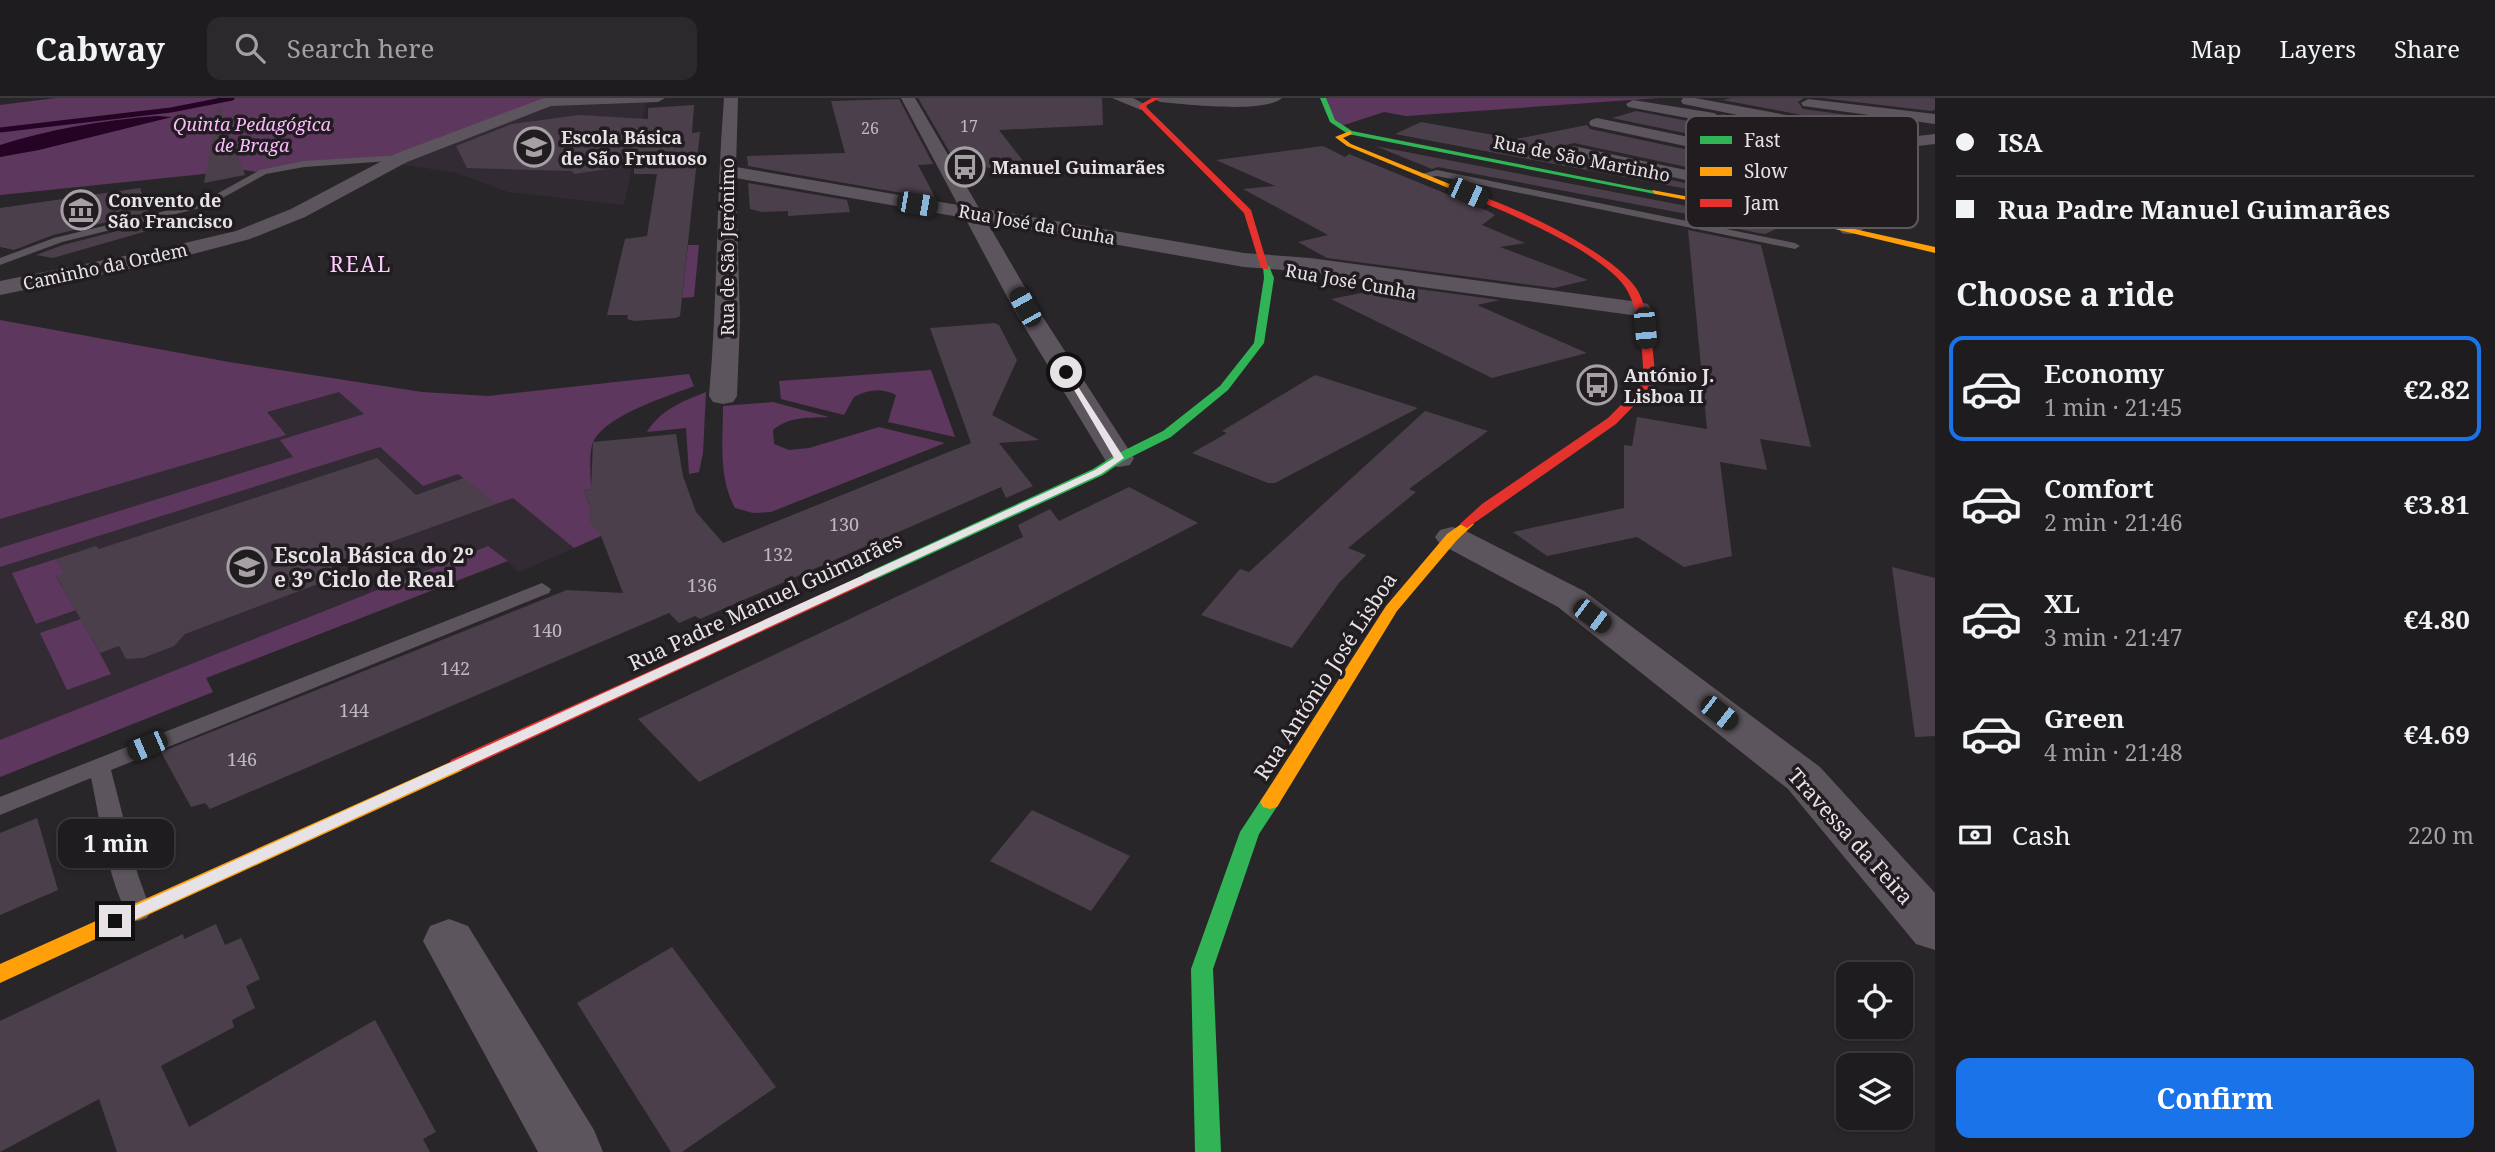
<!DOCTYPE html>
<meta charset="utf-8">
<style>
:root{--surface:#1f1c1f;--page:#2c292c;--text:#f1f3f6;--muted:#a1a1a4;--line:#3c3a3d;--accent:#1a73e8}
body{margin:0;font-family:"Noto Serif",serif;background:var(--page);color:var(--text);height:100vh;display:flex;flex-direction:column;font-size:26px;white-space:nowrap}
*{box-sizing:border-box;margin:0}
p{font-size:23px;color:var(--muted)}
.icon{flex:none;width:38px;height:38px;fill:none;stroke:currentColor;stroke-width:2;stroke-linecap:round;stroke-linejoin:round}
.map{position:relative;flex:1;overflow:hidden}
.panel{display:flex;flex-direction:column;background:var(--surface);width:560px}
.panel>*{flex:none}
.banner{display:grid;align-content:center;height:154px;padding:0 21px;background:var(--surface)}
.fabs{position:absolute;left:1836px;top:864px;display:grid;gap:14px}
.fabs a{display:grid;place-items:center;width:77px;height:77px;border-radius:14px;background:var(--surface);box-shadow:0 2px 5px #0004,0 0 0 2px var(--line);font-size:35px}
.end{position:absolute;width:32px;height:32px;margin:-16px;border:9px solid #e6e2e6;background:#111;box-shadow:0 0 0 4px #111}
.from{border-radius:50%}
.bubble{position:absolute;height:49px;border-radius:14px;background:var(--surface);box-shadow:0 2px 5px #0004,0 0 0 2px var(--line);font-size:23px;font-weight:700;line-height:49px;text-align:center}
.car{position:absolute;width:21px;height:42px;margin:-21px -10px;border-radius:9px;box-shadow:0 0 5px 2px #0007;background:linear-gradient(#222 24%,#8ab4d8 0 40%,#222 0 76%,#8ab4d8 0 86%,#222 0)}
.banner b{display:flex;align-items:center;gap:24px;height:66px;font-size:26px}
.banner b+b{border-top:2px solid var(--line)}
.banner i{width:18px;height:18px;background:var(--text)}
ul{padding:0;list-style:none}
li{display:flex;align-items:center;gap:21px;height:105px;margin:0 14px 10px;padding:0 7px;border:4px solid transparent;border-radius:14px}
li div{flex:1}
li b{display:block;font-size:26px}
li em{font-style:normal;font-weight:700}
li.on{border-color:var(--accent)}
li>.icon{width:63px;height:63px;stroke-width:1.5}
h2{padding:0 21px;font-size:32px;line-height:84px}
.pay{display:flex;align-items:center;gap:18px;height:77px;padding:0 21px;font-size:26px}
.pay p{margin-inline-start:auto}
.primary-button{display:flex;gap:14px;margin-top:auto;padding:14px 21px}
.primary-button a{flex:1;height:80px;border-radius:14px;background:var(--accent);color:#fff;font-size:28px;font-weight:700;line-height:80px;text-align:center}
header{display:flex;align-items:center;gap:42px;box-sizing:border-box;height:98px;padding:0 35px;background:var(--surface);border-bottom:2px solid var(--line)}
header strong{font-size:33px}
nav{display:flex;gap:38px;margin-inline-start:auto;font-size:24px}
.search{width:490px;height:63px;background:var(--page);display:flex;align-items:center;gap:18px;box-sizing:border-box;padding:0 24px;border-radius:14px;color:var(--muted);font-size:26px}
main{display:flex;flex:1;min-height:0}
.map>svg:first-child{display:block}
.built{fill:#332b33}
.green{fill:#5e375e}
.water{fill:#240325}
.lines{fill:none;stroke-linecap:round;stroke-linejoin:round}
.stream{stroke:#240325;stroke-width:5}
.building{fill:#4b3f4c;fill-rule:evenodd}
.lane{fill:#5d555d;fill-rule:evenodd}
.street{fill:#5d555d;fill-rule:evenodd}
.fast{fill:#30b455;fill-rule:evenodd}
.slow{fill:#ff9f0a;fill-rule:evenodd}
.jam{fill:#e5322d;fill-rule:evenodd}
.route{fill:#e6e2e6}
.labels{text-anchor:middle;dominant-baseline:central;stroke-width:7;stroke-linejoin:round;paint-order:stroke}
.far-number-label{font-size:16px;fill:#bfb9c0}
.far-park-label{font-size:18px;font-style:italic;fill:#fdbafd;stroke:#201c20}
.far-poi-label{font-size:18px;font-weight:bold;fill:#e6e2e6;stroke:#201c20;text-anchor:start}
.far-street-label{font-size:18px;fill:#e6e2e6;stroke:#201c20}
.number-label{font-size:18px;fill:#bfb9c0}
.far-quarter-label{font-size:21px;letter-spacing:2px;fill:#fccdfb;stroke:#201c20}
.poi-label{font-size:21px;font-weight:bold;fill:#e6e2e6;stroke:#201c20;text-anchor:start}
.street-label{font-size:21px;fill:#e6e2e6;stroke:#201c20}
.key{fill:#201c20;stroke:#5b575b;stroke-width:2}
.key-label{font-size:19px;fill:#e6e2e6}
</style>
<header>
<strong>Cabway</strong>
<div class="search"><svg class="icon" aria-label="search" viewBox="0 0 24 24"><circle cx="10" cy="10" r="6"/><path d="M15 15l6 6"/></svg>Search here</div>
<nav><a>Map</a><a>Layers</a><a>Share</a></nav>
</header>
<main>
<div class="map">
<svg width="1935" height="1054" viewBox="0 0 1935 1054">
<rect width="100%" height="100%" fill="#292629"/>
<path class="built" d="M647 0 624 107 508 94 457 75 392 65 546 4Z
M229 264 422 294 463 359 574 450 519 474 507 463 206 580 213 594 0 679V324Z"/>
<path class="green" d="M56 0H559L401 60H372L257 74 243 72 0 97V7Z
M1323 0H1659L1406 18 1384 14 1338 29Z
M688 147H699L694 199 682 200Z
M0 222 229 264 422 294 488 298 689 276 694 288C666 299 609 316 594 342 588 353 591 378 591 391L584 392 601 438 574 450 513 400 496 406 458 376 423 388 380 349 0 469V450L293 359 280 342 364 316 339 294 267 314 286 337 0 421Z
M931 272 955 339 888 324 896 297C882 290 869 291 854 299L844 317 781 301 779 283Z
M706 294 703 355 699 374 689 376 686 330 647 334C660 312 683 303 706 294Z
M773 304 829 319C809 320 789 318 773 332L774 346 789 352 809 350 879 329 945 345 771 414 753 415 735 410C718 380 723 341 723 308Z
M488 448 508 463 206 580 213 594 0 679V642Z
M56 461 65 475 56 479 76 512 36 526 12 475Z
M81 521 111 576 67 592 40 535Z"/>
<path class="water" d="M157 18 172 19 39 52 0 59V47C51 31 104 22 157 18Z"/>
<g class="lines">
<path class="stream" d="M0 32 171 12 232 0"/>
</g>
<path class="building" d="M918 0H1102L1103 27 999 32 1027 68 988 70 983 64 956 65Z
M1732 0H1804L1798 4 1803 11 1901 24 1885 30 1898 32 1887 38 1777 34 1749 41 1746 47 1749 55 1823 77 1818 80 1713 61 1706 66 1710 72 1854 98 1814 115 1395 36 1421 24 1516 41 1587 27 1590 31 1736 62 1747 55 1738 46 1612 20 1636 13 1714 28 1724 21 1721 16 1812 35 1823 28 1813 19 1722 2ZM1574 45 1696 71 1706 80 1694 87 1574 61 1560 64 1549 58 1554 50Z
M1822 0H1935V12L1931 13Z
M899 1 933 66 918 67 936 101 748 68 747 58 845 55 831 3Z
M219 6 245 77 204 85Z
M694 7 692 35 700 34 680 218 676 220 634 223 627 221 628 217H607L625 141 647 138 657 76H634V67L574 76 572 73 467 70 456 48 512 26 579 17 648 21V10Z
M1323 48 1345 59 1349 56 1486 112 1495 117 1482 127 1525 145 1500 149 1588 182 1554 190 1327 160 1298 144 1328 137 1243 91 1275 88 1216 62Z
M1375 48 1785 127 1765 136 1758 135 1687 120V116L1438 69 1432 71Z
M748 85 847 102 850 114 788 118V113L762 114 750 111Z
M140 90 149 114 53 137 14 152 0 149V110Z
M152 124 154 131 53 160 36 157 63 147Z
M1688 132 1761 147 1811 349 1760 341 1767 372 1720 364 1732 458 1684 469 1637 439 1547 458 1513 434 1624 410V347L1632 348 1637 319 1707 331Z
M1388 187 1500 202 1477 207 1587 255 1492 280 1331 201 1392 189Z
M994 225 999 227 1017 262 992 317 1039 342 999 345 1033 388 1006 400 1001 389 700 521 695 518 679 525 669 515 210 711 205 705 191 709 161 654 567 492 623 495 601 438 589 422 590 408 584 392 591 391 593 344 676 336 683 378 696 414 723 445 971 345 930 230Z
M1315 277 1418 310 1275 385H1268L1192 355 1227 335 1222 333Z
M1425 313 1488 333 1409 391 1416 394 1348 450 1366 457 1339 485 1292 550 1201 517 1240 471 1249 474Z
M377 360 416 397 464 380 496 406 341 462 342 465 331 469 339 478 185 536 174 548 143 560 126 561 119 548 100 555 56 478 65 475 56 461 96 448 99 451Z
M1129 389 1198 425 699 684 638 621 1023 439 1018 427 1050 411 1059 423Z
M1892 469 1935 480V638L1915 639Z
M1032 712 1130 758 1091 813 990 763Z
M37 720 58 792 0 817V735Z
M216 826 225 847 241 840 260 881 246 888 255 910 232 922 234 929 161 968 189 1029 375 922 436 1034 423 1041 430 1054H117L99 1001 0 1054V923L183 836 184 841Z
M672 849 776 989 682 1054H671L577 905Z"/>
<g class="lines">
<path class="lane" d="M401 57 404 62 304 69 266 76 208 108 62 144 0 167V160L54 140 202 104 260 72 304 63Z
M1713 64 1878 93 1883 96 1878 99 1710 69 1709 67Z
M1437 72 1795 145 1800 148 1795 151 1437 78 1423 80 1418 77Z
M542 485 551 491 549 495 111 672 138 777 151 813 147 820 138 823 129 820C107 778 101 726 91 680L0 717V699Z"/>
<path class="street" d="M544 0H665L658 4 551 8 407 64 305 119 250 141 159 165 0 197V183L159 151 236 133 291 111 395 56Z
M724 0H738L736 69 958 107 901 0H915L979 110 1244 155 1310 160 1639 204 1648 206 1651 211 1648 216 1639 218 1310 174 1244 169 987 124 1037 210 1134 360 1130 367 1119 369 1108 367 1104 360 1013 210 965 120 736 80 740 223 737 298 733 304 723 306 713 304 709 298C718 199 716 99 724 0Z
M1112 0H1133L1148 8 1141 12Z
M1153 0H1282C1264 16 1185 6 1160 4Z
M1683 0H1695L1813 22 1821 27 1813 32 1683 6 1681 3Z
M1808 1 1935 16V26L1803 8 1801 5Z
M1633 2 1714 15 1722 20 1714 25 1628 9 1626 6Z
M1597 20 1737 49 1745 54 1737 59 1591 28 1589 25 1591 22Z
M1935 36V46L1891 51 1774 48 1858 73 1887 88 1889 92C1879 110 1868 142 1842 135L1839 131 1852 122 1869 94 1846 81 1750 52 1748 48 1750 44 1777 37 1891 41Z
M1573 48 1695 74 1704 79 1695 84 1574 58 1561 62 1552 57 1555 53Z
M1452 429 1464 432 1584 493 1820 669 1935 795V852L1916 846 1788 691 1558 509 1440 446 1435 439 1440 432Z
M449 821 468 828 594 1032 603 1054H538L423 843 430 828Z"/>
<path class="fast" d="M1320 0H1326L1335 22 1352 33 1659 94 1655 96 1348 36 1330 24Z
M1263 168H1269L1274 180 1264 245 1228 292 1171 339 1123 363 1103 377 874 482H864L862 479 864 476 1093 371 1115 357 1163 333 1220 288 1254 245 1264 180Z
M1270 697 1277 699 1280 704 1259 736 1213 871 1221 1054H1195L1191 871 1240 734 1263 699Z"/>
<path class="slow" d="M1350 33 1352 36 1343 40 1351 46 1484 100 1477 102 1347 48 1335 39Z
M1652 92 1814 122 1935 149V155L1814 126 1655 96Z
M1467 422 1474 426 1457 442 1397 513 1277 709 1270 711 1263 709 1260 704 1263 699 1386 508 1447 436Z
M457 661 463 662 466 667 463 672 0 885V866Z"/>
<path class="jam" d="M1152 0H1160L1145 8 1251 112 1269 172 1261 170 1244 115 1138 8Z
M1480 98C1520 111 1620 158 1639 195 1652 222 1653 256 1656 285L1616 326 1467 430 1460 426 1482 406 1608 320 1644 284C1642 255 1642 221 1628 194 1610 158 1515 118 1477 102Z
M869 475 874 476 876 479 874 482 463 672H451L448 667 451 662Z"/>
</g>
<path class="route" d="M1063 273H1068L1124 360 1101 376 121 828H110L108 823 110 819 1095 372 1114 360Z"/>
<defs>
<g id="school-ring" transform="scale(2.0125)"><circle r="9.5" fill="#201c20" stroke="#a4a0a4" stroke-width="1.5"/><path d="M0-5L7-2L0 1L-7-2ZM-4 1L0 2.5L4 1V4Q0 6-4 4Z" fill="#a4a0a4"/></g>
<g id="bus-ring" transform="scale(2.0125)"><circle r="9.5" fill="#201c20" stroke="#a4a0a4" stroke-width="1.5"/><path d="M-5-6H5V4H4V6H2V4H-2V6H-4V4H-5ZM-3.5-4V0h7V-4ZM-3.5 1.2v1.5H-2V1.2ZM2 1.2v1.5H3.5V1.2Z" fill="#a4a0a4"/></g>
<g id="museum-ring" transform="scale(2.0125)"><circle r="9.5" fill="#201c20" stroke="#a4a0a4" stroke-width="1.5"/><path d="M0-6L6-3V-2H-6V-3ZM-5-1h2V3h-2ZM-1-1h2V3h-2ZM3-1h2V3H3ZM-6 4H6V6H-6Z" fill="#a4a0a4"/></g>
</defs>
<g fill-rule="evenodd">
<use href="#school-ring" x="534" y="49"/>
<use href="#bus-ring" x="965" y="69"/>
<use href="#museum-ring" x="81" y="112"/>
<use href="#bus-ring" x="1597" y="287"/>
<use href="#school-ring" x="247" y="469"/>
</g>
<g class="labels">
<g class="far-number-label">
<text x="969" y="28">17</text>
<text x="870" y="30">26</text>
</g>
<g class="far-park-label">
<text x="252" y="26">Quinta Pedagógica<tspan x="252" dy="21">de Braga</tspan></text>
</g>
<g class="far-poi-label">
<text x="561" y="39">Escola Básica<tspan x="561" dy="21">de São Frutuoso</tspan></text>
<text x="992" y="69">Manuel Guimarães</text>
<text x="108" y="102">Convento de<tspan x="108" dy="21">São Francisco</tspan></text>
<text x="1624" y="277">António J.<tspan x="1624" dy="21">Lisboa II</tspan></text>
</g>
<g class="far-street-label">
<text transform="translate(1582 60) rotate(11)">Rua de São Martinho</text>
<text transform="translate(1037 126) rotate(10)">Rua José da Cunha</text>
<text transform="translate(727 149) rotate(-90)">Rua de São Jerónimo</text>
<text transform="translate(105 168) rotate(-12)">Caminho da Ordem</text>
<text transform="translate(1351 183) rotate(10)">Rua José Cunha</text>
</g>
<g class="number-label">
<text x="844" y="426">130</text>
<text x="778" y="456">132</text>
<text x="702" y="487">136</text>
<text x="547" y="532">140</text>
<text x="455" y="570">142</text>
<text x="354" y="612">144</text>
<text x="242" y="661">146</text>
</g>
<g class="far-quarter-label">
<text x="361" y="166">REAL</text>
</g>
<g class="poi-label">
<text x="274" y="457">Escola Básica do 2º<tspan x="274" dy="24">e 3º Ciclo de Real</tspan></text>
</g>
<g class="street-label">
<text transform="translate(765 503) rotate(-25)">Rua Padre Manuel Guimarães</text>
<text transform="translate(1325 578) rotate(-57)">Rua António José Lisboa</text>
<text transform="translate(1851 738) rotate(48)">Travessa da Feira</text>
</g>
</g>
<rect x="1686" y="18" width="232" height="112" rx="10" class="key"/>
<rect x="1700" y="38" width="32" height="8" fill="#30b455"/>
<rect x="1700" y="69" width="32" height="9" fill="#ff9f0a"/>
<rect x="1700" y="101" width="32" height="8" fill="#e5322d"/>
<g class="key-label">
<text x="1744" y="49">Fast</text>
<text x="1744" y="80">Slow</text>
<text x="1744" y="112">Jam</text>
</g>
</svg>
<div class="fabs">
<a><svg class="icon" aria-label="locate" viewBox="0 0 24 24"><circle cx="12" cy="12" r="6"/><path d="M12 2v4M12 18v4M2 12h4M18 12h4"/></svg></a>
<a><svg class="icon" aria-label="layers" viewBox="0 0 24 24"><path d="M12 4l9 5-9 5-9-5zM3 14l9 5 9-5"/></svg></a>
</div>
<i class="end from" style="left:1066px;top:274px"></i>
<i class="end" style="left:115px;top:823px"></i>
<div class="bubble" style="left:58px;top:721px;width:116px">1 min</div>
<i class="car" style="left:1468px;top:95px;rotate:114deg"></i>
<i class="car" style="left:917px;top:106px;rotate:100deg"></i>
<i class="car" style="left:1025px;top:209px;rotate:331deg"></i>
<i class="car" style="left:1645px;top:230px;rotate:175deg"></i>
<i class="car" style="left:1592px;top:518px;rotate:127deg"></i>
<i class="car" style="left:1719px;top:615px;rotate:128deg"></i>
<i class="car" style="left:147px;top:648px;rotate:247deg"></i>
</div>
<section class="panel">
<div class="banner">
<b><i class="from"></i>ISA</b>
<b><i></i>Rua Padre Manuel Guimarães</b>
</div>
<h2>Choose a ride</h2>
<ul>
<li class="on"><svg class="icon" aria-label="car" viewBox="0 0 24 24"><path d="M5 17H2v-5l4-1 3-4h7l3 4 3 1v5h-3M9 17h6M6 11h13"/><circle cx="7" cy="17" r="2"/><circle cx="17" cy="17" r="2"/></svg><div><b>Economy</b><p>1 min · 21:45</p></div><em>€2.82</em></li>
<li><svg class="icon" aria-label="car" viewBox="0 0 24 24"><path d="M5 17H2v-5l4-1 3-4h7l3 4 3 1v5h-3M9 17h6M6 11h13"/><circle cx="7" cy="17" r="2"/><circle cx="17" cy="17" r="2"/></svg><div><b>Comfort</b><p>2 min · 21:46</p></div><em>€3.81</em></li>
<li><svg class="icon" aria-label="car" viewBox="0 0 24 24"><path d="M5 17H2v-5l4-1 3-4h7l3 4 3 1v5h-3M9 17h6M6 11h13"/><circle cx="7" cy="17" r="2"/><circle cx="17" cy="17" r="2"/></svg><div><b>XL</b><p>3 min · 21:47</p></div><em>€4.80</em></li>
<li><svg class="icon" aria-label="car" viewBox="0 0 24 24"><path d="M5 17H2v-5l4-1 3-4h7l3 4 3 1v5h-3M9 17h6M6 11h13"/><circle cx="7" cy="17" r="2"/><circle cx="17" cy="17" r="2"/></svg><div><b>Green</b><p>4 min · 21:48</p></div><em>€4.69</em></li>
</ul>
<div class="pay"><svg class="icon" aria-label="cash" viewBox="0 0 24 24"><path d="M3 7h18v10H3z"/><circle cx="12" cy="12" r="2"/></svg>Cash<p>220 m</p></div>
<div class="primary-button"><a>Confirm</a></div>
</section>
</main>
